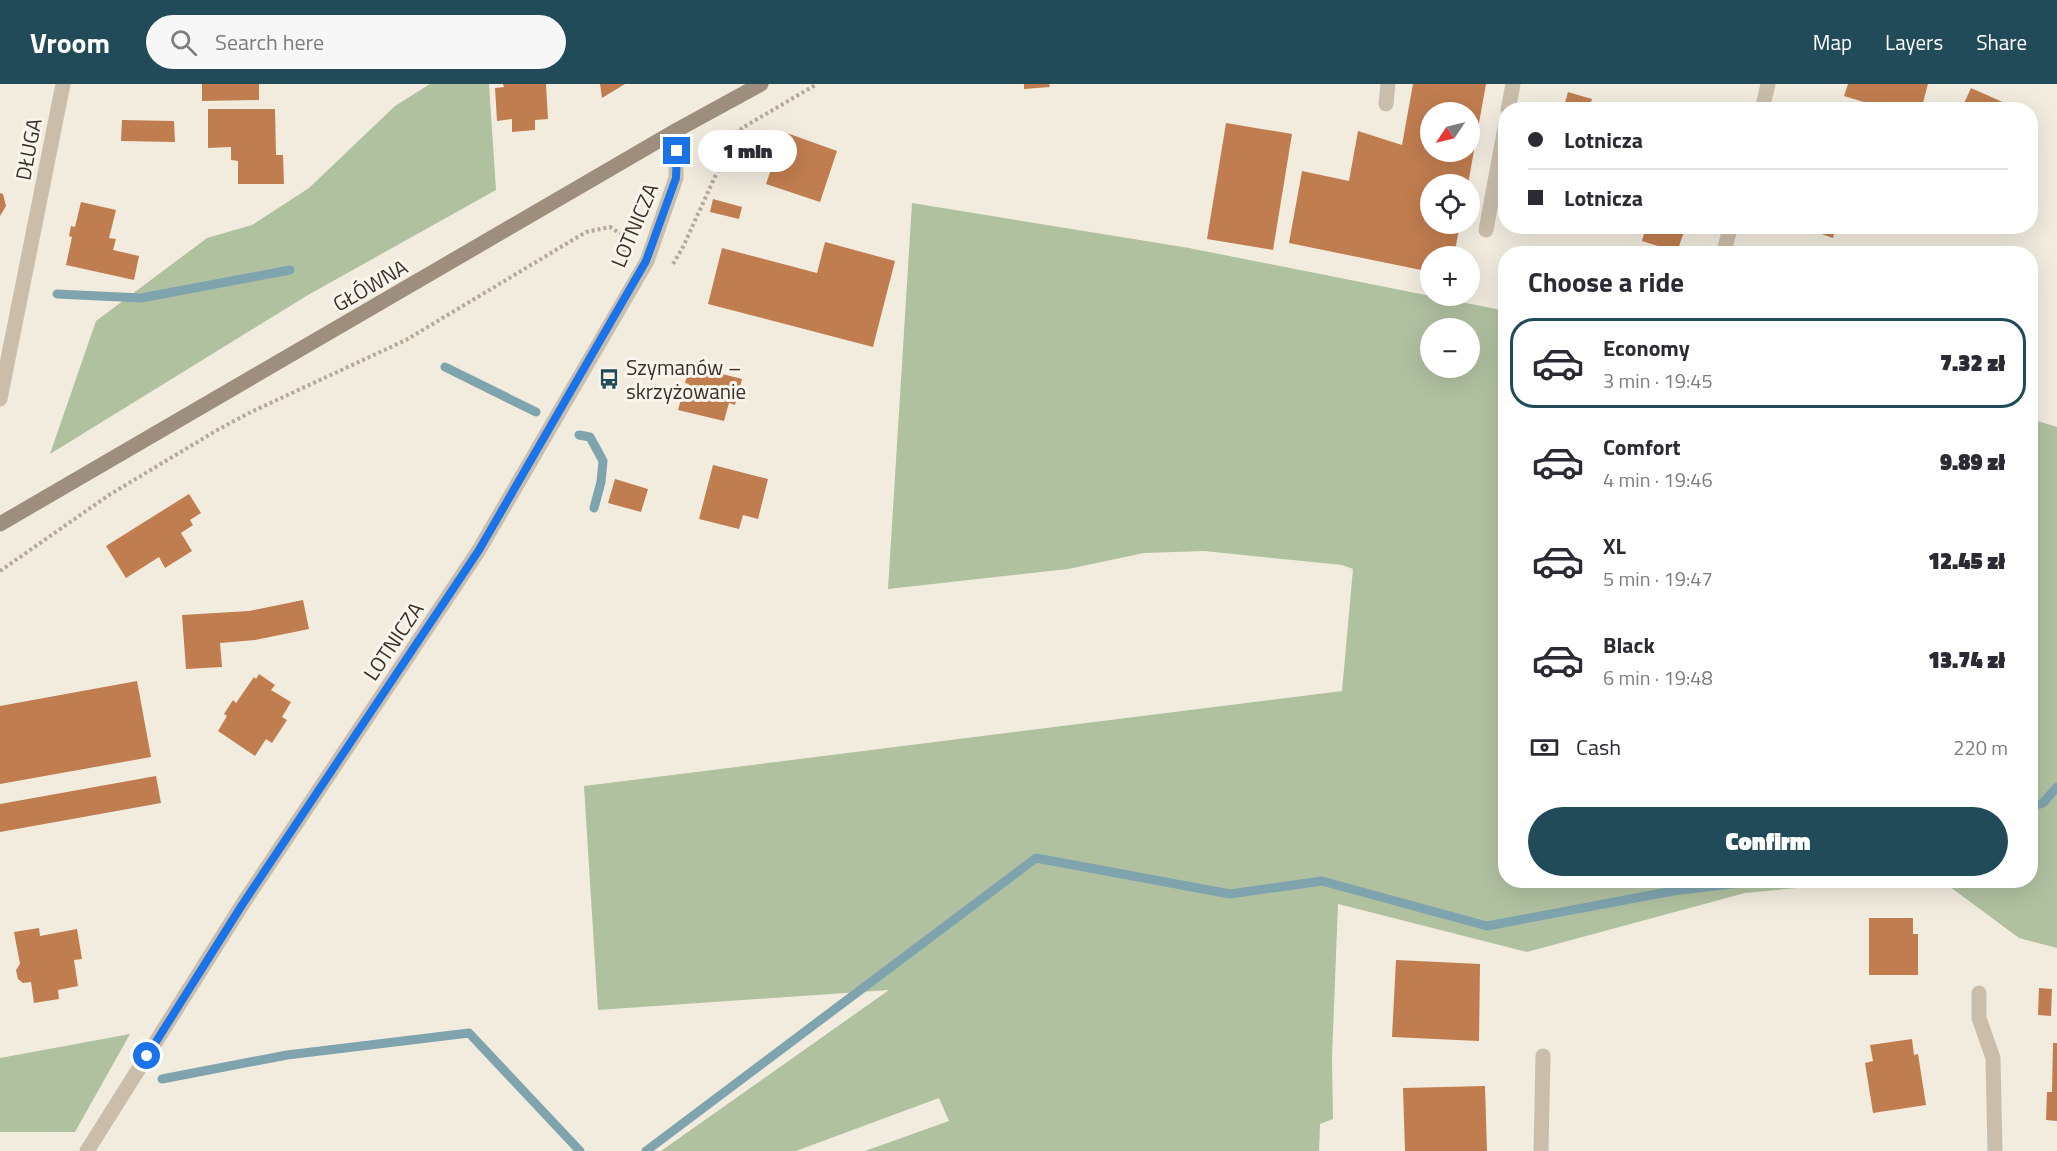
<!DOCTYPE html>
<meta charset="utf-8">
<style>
:root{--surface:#fff;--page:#f7f7f7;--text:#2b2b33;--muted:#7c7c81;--line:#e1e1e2;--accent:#214b58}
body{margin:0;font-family:"Titillium Web",sans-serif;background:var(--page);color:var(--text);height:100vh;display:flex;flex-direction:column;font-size:22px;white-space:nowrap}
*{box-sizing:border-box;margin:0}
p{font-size:20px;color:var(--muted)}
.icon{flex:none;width:33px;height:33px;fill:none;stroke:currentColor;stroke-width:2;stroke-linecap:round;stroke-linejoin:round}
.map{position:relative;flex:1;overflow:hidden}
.sheet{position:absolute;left:1498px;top:162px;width:540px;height:642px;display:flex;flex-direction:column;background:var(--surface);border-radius:24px;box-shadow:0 6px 24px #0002}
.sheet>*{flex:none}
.guide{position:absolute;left:1498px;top:18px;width:540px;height:132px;border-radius:24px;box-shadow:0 6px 24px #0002;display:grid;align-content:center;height:132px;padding:0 30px;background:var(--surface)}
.needle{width:39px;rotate:235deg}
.tools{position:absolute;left:1420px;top:18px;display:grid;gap:12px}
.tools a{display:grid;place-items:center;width:60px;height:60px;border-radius:50%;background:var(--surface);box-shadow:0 6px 24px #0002;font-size:30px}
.end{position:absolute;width:27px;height:27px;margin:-14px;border:8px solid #1a73e8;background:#fff;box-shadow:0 0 0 3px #fff}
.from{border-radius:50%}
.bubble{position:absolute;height:42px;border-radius:21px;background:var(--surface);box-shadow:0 6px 24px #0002;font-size:20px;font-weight:800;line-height:42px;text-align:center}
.guide b{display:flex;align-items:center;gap:21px;height:57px;font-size:22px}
.guide b+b{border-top:2px solid var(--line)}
.guide i{width:15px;height:15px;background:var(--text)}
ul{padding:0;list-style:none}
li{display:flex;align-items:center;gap:18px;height:90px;margin:0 12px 9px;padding:0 18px;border:3px solid transparent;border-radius:24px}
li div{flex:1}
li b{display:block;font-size:22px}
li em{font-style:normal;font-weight:800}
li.current{border-color:var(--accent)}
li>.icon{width:54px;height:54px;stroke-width:1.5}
h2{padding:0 30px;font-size:27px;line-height:72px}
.pay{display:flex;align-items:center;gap:15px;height:66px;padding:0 30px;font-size:22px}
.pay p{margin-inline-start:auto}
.action{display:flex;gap:12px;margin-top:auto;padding:12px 30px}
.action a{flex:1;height:69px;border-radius:36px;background:var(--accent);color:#fff;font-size:24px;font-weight:800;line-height:69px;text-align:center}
header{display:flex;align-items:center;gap:36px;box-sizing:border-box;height:84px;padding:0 30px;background:var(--accent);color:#fff}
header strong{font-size:28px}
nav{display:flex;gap:33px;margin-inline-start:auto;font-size:21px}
.search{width:420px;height:54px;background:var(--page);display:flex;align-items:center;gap:15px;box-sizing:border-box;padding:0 21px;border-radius:33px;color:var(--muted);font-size:22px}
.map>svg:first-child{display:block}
.green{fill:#b0c1a0;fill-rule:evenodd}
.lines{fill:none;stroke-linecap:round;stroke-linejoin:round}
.stream{stroke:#7fa4ae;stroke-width:9}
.building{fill:#c07d4f;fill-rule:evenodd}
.path{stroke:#b6a996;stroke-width:4;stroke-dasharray:3 3;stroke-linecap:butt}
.service{stroke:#cabeab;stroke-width:15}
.minor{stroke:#cabeab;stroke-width:15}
.secondary{stroke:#9d8e7d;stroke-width:15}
.route{stroke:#1a73e8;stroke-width:8}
.labels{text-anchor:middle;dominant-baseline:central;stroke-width:6;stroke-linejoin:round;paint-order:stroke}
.street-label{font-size:21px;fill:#38312a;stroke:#f9f5ec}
.poi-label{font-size:21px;fill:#38312a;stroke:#f9f5ec;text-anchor:start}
</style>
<header>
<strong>Vroom</strong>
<div class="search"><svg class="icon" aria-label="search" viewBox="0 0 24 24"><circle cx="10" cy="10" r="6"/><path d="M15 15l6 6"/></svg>Search here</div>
<nav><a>Map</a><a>Layers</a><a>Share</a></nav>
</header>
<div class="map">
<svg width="2057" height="1067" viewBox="0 0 2057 1067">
<rect width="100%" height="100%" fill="#f2ecdf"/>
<path class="green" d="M430 0H489L496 106 308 211 50 370 96 237 207 154 252 141 309 104 395 22Z
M912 119 1189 164 1506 227V796L1870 797 1745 809 1527 868 1338 820 1332 973 1333 1035 1320 1040 1319 1067H865L949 1037 939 1014 796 1067H661L889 906 598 926 584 702 1342 607 1353 485 1342 481 1204 467 1144 469 1068 485 888 505ZM1470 244V284H1431V244Z
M2031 335 2057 343V864L2019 854 1942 797 2031 796Z
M130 950 75 1048H0V974Z"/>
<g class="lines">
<path class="stream" d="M57 210 141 214 290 186
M445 283 536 328
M579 351 590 353 603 377 601 398 594 424
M2031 723 2043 719 2057 703
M162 995 287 971 469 949 580 1067
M646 1067 1036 774 1230 810 1322 797 1487 842 1673 807 1764 796"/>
</g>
<path class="building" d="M202 0H259V16L202 17Z
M503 0H546L548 35 535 36V46L512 48V35L497 37 495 4 504 3Z
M600 0H625L602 14Z
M1024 0H1049L1050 3 1024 5Z
M1413 0H1486L1468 100H1431V140H1460L1454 172H1431V188L1289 159 1302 87 1349 97 1358 47 1402 61ZM1431 28H1470V68H1431Z
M1848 0H1928L1921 26H1890L1844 12Z
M1971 4 2007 20 2005 26H1961Z
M1568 8 1592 15 1589 26H1563Z
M1622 18 1650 25V26H1620Z
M208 25H275L276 71H283L284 100H238V77L231 76V63L208 64Z
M122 36 174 37 175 58 121 57Z
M1226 39 1292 50 1273 166 1207 155Z
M784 48 837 67 820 118 766 100Z
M1505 100H1506V129L1500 128Z
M0 109 3 110 6 122 0 132Z
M713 115 742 123 739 135 710 128Z
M81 118 116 126 109 154 116 155 113 166 139 172 134 196 66 181 72 153 69 152 71 142 75 143Z
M1646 142H1686L1677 168 1642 157Z
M1798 142H1836L1833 154Z
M825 158 895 177 873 263 708 220 722 164 817 189Z
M690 282 742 295 735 321 729 319 724 337 678 326 682 312H686L689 300 685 299Z
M713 381 768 395 758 435 743 431 739 445 699 435Z
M615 395 648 405 641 428 608 419Z
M189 410 201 429 190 436 193 441 181 449 192 467 165 484 159 473 126 494 106 462Z
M303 516 309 545 255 556 220 559 222 583 186 585 182 531 249 527Z
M259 590 275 601 271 606 291 618 282 633 287 636 272 659 266 655 255 672 218 647 227 632 224 630 233 616 236 619 254 593 256 595Z
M137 597 151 673 0 700V622Z
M156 692 161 719 0 748V720Z
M1869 834H1913V850H1918V891H1869Z
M39 844 40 852 77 845 82 875 74 876 78 902 58 906 59 915 34 919 31 898 23 899 18 895 16 886 20 880 14 848Z
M1396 876 1480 880 1479 957 1392 953Z
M2039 904 2052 905 2051 932 2038 931Z
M1912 955 1914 971 1918 970 1926 1021 1873 1029 1865 979 1873 977 1870 961Z
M2053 959H2057V1037L2046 1036 2047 1008H2052Z
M1485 1002 1487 1067H1405L1403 1004Z"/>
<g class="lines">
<path class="path" d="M673 180 683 163 728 64 742 44 817 0
M0 487 109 411 219 345 251 328 406 256 586 148 610 143 621 150 624 168"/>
<path class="service" d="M1386 20 1388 0
M1508 26 1513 0
M1762 26 1768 0
M1486 146 1506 38
M1723 170 1731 142"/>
<path class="minor" d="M0 315 63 0
M1979 909V934L1993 974 1995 1067
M87 1067 242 821 479 466 647 177 676 94 677 46
M1541 1067 1543 972"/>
<path class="secondary" d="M0 440 677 46 761 0"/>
</g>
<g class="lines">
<path class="route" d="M147 972 242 821 479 466 646 177 676 94 677 67"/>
</g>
<defs>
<g id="bus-bare" transform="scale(1.62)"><path d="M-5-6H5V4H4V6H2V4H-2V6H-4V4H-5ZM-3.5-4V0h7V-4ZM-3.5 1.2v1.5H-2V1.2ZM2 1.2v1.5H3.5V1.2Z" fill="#214b58" stroke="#f9f5ec" stroke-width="2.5" paint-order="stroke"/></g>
</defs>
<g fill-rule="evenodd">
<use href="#bus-bare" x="609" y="295"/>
</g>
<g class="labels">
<g class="street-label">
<text transform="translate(28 65) rotate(-79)">DŁUGA</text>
<text transform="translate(634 141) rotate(-67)">LOTNICZA</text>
<text transform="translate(370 201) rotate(-30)">GŁÓWNA</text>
<text transform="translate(393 557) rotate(-56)">LOTNICZA</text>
</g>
<g class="poi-label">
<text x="626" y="283">Szymanów –<tspan x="626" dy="24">skrzyżowanie</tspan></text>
</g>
</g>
</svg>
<div class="tools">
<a><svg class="needle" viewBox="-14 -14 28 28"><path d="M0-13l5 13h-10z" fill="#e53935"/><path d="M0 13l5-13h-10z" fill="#7c7c81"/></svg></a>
<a><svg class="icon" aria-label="locate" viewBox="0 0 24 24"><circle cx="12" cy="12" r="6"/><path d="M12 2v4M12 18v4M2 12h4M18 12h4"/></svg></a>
<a>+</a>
<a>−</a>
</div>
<i class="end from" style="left:147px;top:972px"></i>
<i class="end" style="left:677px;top:67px"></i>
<div class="bubble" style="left:698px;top:46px;width:99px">1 min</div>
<div class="guide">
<b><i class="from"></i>Lotnicza</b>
<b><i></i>Lotnicza</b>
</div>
<section class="sheet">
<h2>Choose a ride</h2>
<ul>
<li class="current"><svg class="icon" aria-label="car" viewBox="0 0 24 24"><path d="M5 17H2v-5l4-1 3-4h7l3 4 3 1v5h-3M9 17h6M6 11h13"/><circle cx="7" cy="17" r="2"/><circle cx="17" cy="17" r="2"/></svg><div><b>Economy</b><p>3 min · 19:45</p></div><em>7.32 zł</em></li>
<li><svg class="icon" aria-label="car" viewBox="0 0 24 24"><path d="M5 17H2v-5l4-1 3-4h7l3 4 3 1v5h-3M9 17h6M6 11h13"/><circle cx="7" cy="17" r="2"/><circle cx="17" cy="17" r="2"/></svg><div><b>Comfort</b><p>4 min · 19:46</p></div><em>9.89 zł</em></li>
<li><svg class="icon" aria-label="car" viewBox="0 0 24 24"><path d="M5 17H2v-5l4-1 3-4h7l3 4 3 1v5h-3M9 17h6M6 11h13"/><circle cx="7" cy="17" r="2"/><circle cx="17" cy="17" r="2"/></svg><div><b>XL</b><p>5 min · 19:47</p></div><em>12.45 zł</em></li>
<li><svg class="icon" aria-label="car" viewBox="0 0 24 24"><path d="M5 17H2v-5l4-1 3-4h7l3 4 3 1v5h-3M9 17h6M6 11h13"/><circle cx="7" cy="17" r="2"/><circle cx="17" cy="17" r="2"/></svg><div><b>Black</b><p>6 min · 19:48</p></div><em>13.74 zł</em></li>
</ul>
<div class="pay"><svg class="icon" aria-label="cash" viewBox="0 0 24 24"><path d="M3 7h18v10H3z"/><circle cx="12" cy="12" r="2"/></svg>Cash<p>220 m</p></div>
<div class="action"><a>Confirm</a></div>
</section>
</div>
